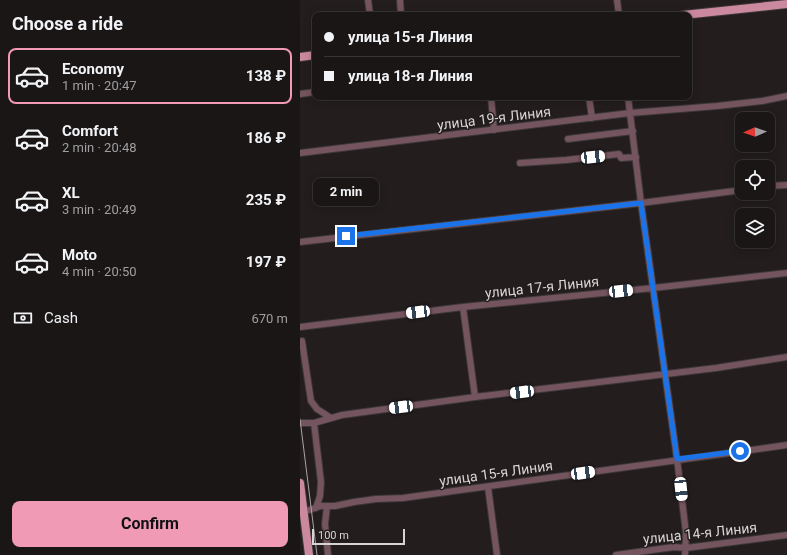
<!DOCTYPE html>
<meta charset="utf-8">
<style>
:root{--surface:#1a1616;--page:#231f1f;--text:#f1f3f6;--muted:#9f9fa1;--line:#383535;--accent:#f09ab6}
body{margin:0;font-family:Roboto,sans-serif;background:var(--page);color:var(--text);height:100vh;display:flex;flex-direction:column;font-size:15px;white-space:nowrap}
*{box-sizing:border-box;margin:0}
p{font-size:13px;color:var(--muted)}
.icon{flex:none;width:22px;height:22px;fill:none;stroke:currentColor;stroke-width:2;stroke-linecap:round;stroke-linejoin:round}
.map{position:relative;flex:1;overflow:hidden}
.details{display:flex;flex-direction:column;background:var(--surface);width:300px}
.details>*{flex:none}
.hud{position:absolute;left:12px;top:12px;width:380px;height:88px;border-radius:8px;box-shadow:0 2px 10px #0003,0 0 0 1px var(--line);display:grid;align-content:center;height:88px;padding:0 12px;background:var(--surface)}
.needle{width:26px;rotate:268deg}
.tools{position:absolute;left:435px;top:112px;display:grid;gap:8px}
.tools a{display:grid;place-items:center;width:40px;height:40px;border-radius:8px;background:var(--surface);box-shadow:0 2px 10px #0003,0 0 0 1px var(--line);font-size:20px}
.scale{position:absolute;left:12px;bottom:10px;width:93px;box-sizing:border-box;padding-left:4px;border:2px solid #d8d4d5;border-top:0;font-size:11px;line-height:14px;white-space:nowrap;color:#d8d4d5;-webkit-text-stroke:3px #231d1e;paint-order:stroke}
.end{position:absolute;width:18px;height:18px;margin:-9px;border:5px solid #1a73e8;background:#fff;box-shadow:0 0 0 2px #fff}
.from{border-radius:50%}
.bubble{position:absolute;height:28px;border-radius:8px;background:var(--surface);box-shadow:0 2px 10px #0003,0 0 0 1px var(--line);font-size:13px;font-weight:700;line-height:28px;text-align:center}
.car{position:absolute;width:12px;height:24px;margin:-12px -6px;border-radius:5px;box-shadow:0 0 3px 1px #0007;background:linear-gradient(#fff 24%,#345 0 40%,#fff 0 76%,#345 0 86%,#fff 0)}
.hud b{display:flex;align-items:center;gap:14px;height:38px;font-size:15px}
.hud b+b{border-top:1px solid var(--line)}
.hud i{width:10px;height:10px;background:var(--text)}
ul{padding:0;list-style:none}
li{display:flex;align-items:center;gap:12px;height:56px;margin:0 8px 6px;padding:0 4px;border:2px solid transparent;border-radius:8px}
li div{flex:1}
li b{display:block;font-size:15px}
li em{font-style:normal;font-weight:700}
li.active{border-color:var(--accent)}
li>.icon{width:36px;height:36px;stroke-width:1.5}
h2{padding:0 12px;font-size:18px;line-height:48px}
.pay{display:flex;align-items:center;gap:10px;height:44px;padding:0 12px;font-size:15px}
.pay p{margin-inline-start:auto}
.primary-button{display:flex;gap:8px;margin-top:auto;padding:8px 12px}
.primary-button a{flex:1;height:46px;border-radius:8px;background:var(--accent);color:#111;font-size:16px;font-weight:700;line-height:46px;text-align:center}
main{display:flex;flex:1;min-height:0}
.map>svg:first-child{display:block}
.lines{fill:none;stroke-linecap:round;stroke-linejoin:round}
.minor-casing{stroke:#3c3738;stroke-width:8}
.major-casing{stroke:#3c3738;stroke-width:10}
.minor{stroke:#74545e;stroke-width:6}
.major{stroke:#ca899e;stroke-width:8}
.tram{stroke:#aaa5a6;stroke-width:1}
.route{stroke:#1a73e8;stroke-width:5}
.labels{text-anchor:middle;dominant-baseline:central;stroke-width:3;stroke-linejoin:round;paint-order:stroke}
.street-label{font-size:14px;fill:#d8d4d5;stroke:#231d1e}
</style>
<main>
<section class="details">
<h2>Choose a ride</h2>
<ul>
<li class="active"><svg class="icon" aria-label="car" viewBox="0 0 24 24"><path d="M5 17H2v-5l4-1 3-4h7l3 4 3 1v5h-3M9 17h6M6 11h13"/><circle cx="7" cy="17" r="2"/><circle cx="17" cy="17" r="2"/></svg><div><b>Economy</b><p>1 min · 20:47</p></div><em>138 ₽</em></li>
<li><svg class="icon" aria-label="car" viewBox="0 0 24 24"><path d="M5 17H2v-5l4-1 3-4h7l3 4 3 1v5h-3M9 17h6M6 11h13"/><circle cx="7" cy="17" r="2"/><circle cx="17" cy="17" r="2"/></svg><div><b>Comfort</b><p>2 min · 20:48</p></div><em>186 ₽</em></li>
<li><svg class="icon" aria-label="car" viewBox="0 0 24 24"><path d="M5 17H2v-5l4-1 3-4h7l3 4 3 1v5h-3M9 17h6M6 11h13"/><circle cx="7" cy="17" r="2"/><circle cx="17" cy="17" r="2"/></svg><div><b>XL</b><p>3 min · 20:49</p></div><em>235 ₽</em></li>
<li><svg class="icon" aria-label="car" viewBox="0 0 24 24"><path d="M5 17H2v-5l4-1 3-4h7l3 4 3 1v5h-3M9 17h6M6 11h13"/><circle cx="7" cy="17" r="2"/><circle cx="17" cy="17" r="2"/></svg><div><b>Moto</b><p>4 min · 20:50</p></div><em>197 ₽</em></li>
</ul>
<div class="pay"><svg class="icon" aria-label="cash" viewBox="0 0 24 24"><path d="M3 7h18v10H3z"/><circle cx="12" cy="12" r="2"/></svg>Cash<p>670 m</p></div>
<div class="primary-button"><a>Confirm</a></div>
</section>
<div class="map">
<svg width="487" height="555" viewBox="0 0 487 555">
<rect width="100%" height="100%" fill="#231d1e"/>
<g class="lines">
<g class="minor-casing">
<path id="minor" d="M68 0 70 15
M100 0 101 15
M317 0 319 15
M0 94 15 92
M191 97 194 130
M289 97 292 118
M328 97 341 203 377 459 386 533 385 555
M268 139 333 131
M0 153 330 113 417 106 462 101 487 96
M220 163 266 160 319 154 321 158 336 157
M468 186 487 185
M0 242 341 203 442 190
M163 307 175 397
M0 327 163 307 353 288 487 273
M2 341 11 401 17 409 31 418
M0 423H14L42 415 175 397 416 368 487 357
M14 423 21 482 20 496 16 508
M188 487 197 555
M27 506 25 524 28 555
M3 512 21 506H35L54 502 76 499 103 498 487 445
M316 555 374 547 386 548 487 535"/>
</g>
<g class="major-casing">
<path id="major" d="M383 15 487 4
M0 57 15 55
M0 483 9 555"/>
</g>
<use href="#minor" class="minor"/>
<use href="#major" class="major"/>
<path class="tram" d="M0 419 17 555"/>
</g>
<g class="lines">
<path class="route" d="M46 236 341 203 377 459 440 451"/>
</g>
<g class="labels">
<g class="street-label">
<text transform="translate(194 118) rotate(-7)">улица 19-я Линия</text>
<text transform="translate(242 287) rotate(-6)">улица 17-я Линия</text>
<text transform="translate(196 473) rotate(-8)">улица 15-я Линия</text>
<text transform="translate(400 533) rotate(-6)">улица 14-я Линия</text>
</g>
</g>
</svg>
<div class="tools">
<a><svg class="needle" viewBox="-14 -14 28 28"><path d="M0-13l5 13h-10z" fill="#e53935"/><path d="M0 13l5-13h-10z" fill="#9f9fa1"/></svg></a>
<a><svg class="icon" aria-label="locate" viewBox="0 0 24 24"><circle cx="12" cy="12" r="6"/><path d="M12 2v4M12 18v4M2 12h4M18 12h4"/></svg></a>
<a><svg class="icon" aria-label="layers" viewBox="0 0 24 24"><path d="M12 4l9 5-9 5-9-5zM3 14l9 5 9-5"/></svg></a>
</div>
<div class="scale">100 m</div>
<i class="end from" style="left:440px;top:451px"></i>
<i class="end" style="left:46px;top:236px"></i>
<div class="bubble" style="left:13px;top:178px;width:66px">2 min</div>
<i class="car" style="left:293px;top:157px;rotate:84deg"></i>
<i class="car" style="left:321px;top:291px;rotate:84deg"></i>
<i class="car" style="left:118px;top:312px;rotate:263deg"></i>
<i class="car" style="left:222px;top:392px;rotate:263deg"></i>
<i class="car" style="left:101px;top:407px;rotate:263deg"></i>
<i class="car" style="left:283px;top:473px;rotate:82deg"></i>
<i class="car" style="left:381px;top:489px;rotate:174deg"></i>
<div class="hud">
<b><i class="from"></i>улица 15-я Линия</b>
<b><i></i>улица 18-я Линия</b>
</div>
</div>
</main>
